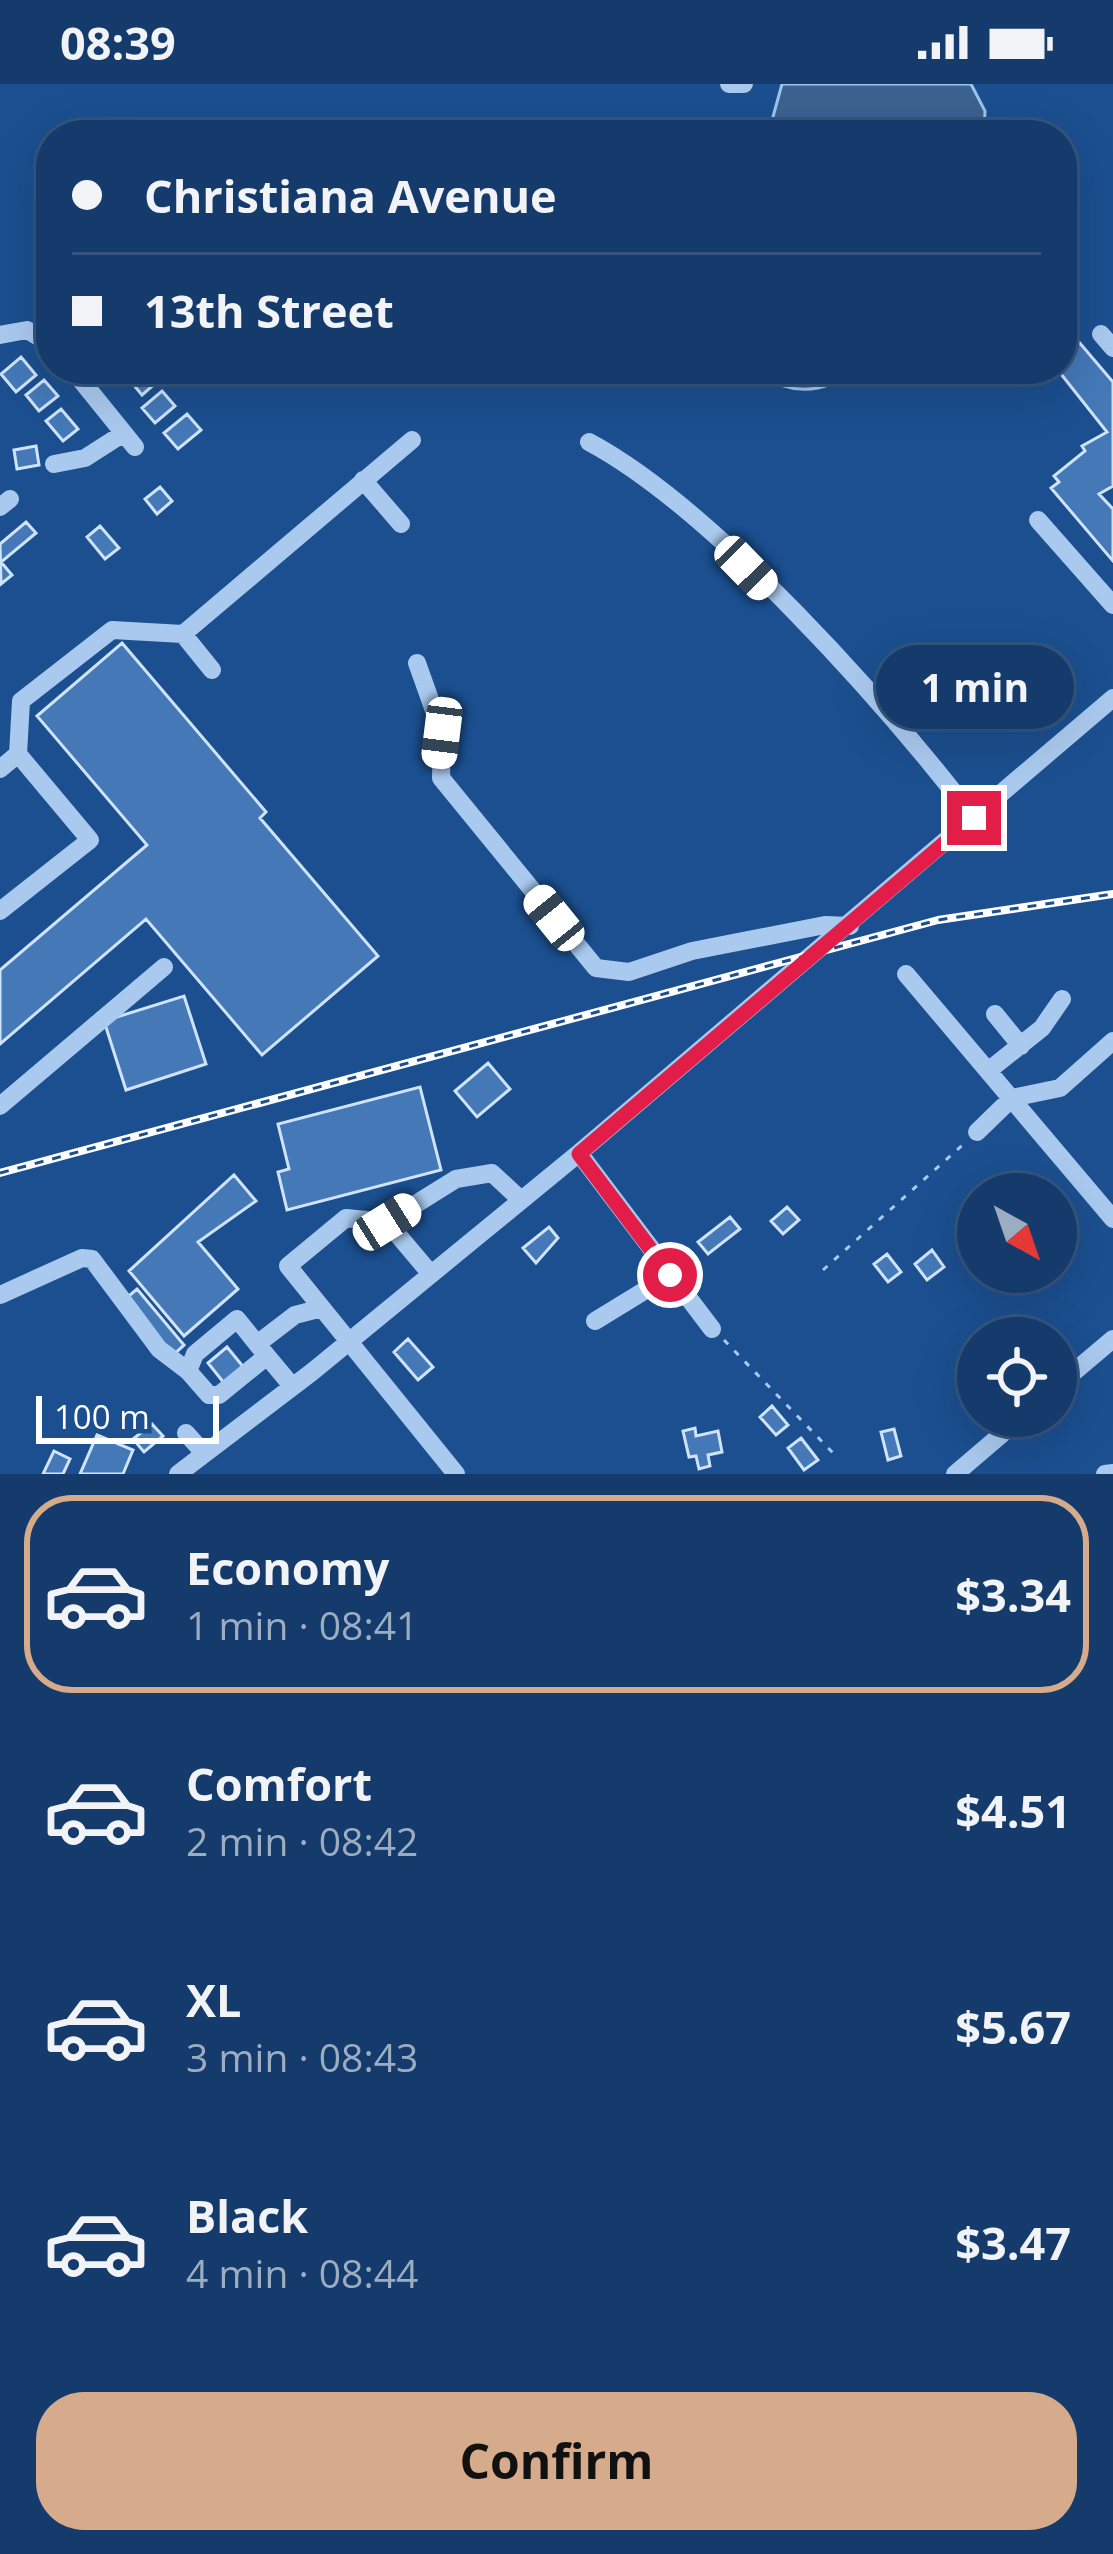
<!DOCTYPE html>
<meta charset="utf-8">
<style>
:root{--surface:#143b6b;--page:#1d4271;--text:#f1f3f6;--muted:#9dadc1;--line:#33557e;--accent:#d6ab8b}
body{margin:0;font-family:"Open Sans",sans-serif;background:var(--page);color:var(--text);height:100vh;display:flex;flex-direction:column;font-size:45px;white-space:nowrap}
*{box-sizing:border-box;margin:0}
p{font-size:39px;color:var(--muted)}
.icon{flex:none;width:66px;height:66px;fill:none;stroke:currentColor;stroke-width:2;stroke-linecap:round;stroke-linejoin:round}
.map{position:relative;height:1390px;overflow:hidden}
.sheet{display:flex;flex-direction:column;background:var(--surface);flex:1}
.sheet>*{flex:none}
.hud{position:absolute;left:36px;top:36px;width:1041px;height:264px;border-radius:48px;box-shadow:0 12px 48px #0002,0 0 0 3px var(--line);display:grid;align-content:center;height:264px;padding:0 36px;background:var(--surface)}
.needle{width:78px;rotate:140deg}
.tools{position:absolute;left:957px;top:1089px;display:grid;gap:24px}
.tools a{display:grid;place-items:center;width:120px;height:120px;border-radius:50%;background:var(--surface);box-shadow:0 12px 48px #0002,0 0 0 3px var(--line);font-size:60px}
.scale{position:absolute;left:36px;bottom:30px;width:183px;box-sizing:border-box;padding-left:12px;border:6px solid #fff;border-top:0;font-size:33px;line-height:42px;white-space:nowrap;color:#fff;-webkit-text-stroke:9px #1b4f8f;paint-order:stroke}
.end{position:absolute;width:54px;height:54px;margin:-27px;border:15px solid #e11d48;background:#fff;box-shadow:0 0 0 6px #fff}
.from{border-radius:50%}
.bubble{position:absolute;height:84px;border-radius:42px;background:var(--surface);box-shadow:0 12px 48px #0002,0 0 0 3px var(--line);font-size:39px;font-weight:700;line-height:84px;text-align:center}
.car{position:absolute;width:36px;height:72px;margin:-36px -18px;border-radius:15px;box-shadow:0 0 9px 3px #0007;background:linear-gradient(#fff 24%,#345 0 40%,#fff 0 76%,#345 0 86%,#fff 0)}
.hud b{display:flex;align-items:center;gap:42px;height:114px;font-size:45px}
.hud b+b{border-top:3px solid var(--line)}
.hud i{width:30px;height:30px;background:var(--text)}
ul{padding:21px 0 0;list-style:none}
li{display:flex;align-items:center;gap:36px;height:198px;margin:0 24px 18px;padding:0 12px;border:6px solid transparent;border-radius:48px}
li div{flex:1}
li b{display:block;font-size:45px}
li em{font-style:normal;font-weight:700}
li.on{border-color:var(--accent)}
li>.icon{width:108px;height:108px;stroke-width:1.5}
.button{display:flex;gap:24px;margin-top:auto;padding:24px 36px}
.button a{flex:1;height:138px;border-radius:48px;background:var(--accent);color:#111;font-size:48px;font-weight:700;line-height:138px;text-align:center}
.status{display:flex;justify-content:space-between;align-items:center;height:84px;padding:0 60px;background:var(--surface);direction:ltr}
.status svg{height:33px;fill:currentColor}
.map>svg:first-child{display:block}
.water{fill:#3c6290;stroke:#9cc4f0;stroke-width:3}
.building{fill:#4478b7;stroke:#cfe3fa;stroke-width:3}
.lines{fill:none;stroke-linecap:round;stroke-linejoin:round}
.path{stroke:#a9c9ee;stroke-width:3;stroke-dasharray:6 9;stroke-linecap:butt}
.minor{stroke:#a9c9ee;stroke-width:18}
.rail-casing{stroke:#fff;stroke-width:8}
.rail{stroke:#1b4f8f;stroke-width:3;stroke-dasharray:9;stroke-linecap:butt}
.route{stroke:#e11d48;stroke-width:15}
</style>
<div class="status"><b>08:39</b><svg viewBox="0 0 49 12"><path d="M0 12V9h3v3zM5 12V6h3v6zM10 12V3h3v9zM15 12V0h3v12zM26 1h20v11H26zM47 4h2v5h-2z"/></svg></div>
<div class="map">
<svg width="1113" height="1390" viewBox="0 0 1113 1390">
<rect width="100%" height="100%" fill="#1b4f8f"/>
<path class="water" d="M782 0H971L985 27 984 51H768Z
M753 285H857C823 311 787 313 753 285Z"/>
<path class="building" d="M1067 244 1113 298V402L1099 410 1113 425V477L1051 404 1059 398 1054 392 1085 367 1082 362 1107 348 1057 285H1062V248Z
M21 273 36 291 16 308 1 290Z
M138 285H148L158 297 142 311 128 294Z
M44 296 58 312 39 327 26 311Z
M162 307 175 322 155 339 142 324Z
M61 325 78 345 63 357 46 337Z
M187 330 201 346 178 365 164 349Z
M36 362 39 381 17 385 14 366Z
M160 403 172 417 157 430 145 415Z
M26 438 36 449 1 478 12 491 1 500 0 460Z
M100 442 119 464 105 475 87 453Z
M122 559 266 728 260 734 378 872 262 971 146 835 0 960V886L147 761 37 632Z
M184 912 206 980 126 1006 104 937Z
M488 979 510 1005 477 1033 455 1007Z
M420 1003 441 1086 287 1126 278 1088 289 1085 278 1040Z
M234 1091 256 1117 198 1158 238 1205 184 1252 129 1187Z
M787 1123 799 1136 783 1150 771 1137Z
M730 1133 740 1145 708 1170 698 1158Z
M549 1143 558 1154 536 1179 523 1164Z
M932 1166 944 1183 927 1196 915 1180Z
M887 1170 901 1188 888 1198 874 1180Z
M137 1205 184 1261 172 1272 124 1216Z
M408 1255 433 1283 418 1296 394 1268Z
M227 1263 245 1285 224 1299 208 1279Z
M772 1322 788 1341 776 1351 760 1333Z
M152 1340 163 1352 144 1368 133 1355Z
M695 1344 696 1352 718 1347 722 1368 708 1371 710 1382 699 1385 696 1372 689 1373 683 1347Z
M894 1345 901 1372 888 1376 881 1348Z
M97 1351 133 1366 123 1390H80Z
M801 1354 818 1376 804 1386 788 1364Z
M54 1367 70 1375 63 1390H43Z"/>
<g class="lines">
<path class="path" d="M823 1186 967 1057
M724 1256 835 1371"/>
<path class="minor" d="M729 0H744
M1101 250 1113 264
M0 251 27 246 51 260
M72 285 135 363
M589 358C714 425 886 620 974 734
M54 380 85 374 124 349
M363 396 401 440
M0 423 10 415
M1038 436 1113 521
M183 550 212 586
M417 579 442 649 441 694 596 884 629 888 692 867 825 841 850 842
M0 685 18 670 21 617 112 546 183 550 412 356
M0 827 90 756 18 670
M906 890 1113 1135
M995 930 1021 962
M988 987 1042 944 1062 915
M0 1022 164 883
M977 1048 1012 1014 1060 1004 1113 957
M579 1069 712 1245
M387 1138 430 1189
M0 1211 82 1174 92 1175 159 1265 188 1287
M595 1237 670 1191
M257 1260 237 1235 195 1270 188 1287 209 1311H219L267 1272
M292 1302 257 1260 295 1231 322 1224
M1056 1303 1113 1255
M186 1349 203 1368
M178 1390 312 1288 579 1069 1113 614
M456 1390 288 1182 346 1134 387 1138 456 1095 492 1089 521 1116
M955 1390 1023 1332
M1105 1390 1113 1389"/>
<g class="rail-casing">
<path id="rail" d="M0 1089 938 836 1113 810"/>
</g>
<use href="#rail" class="rail"/>
</g>
<g class="lines">
<path class="route" d="M670 1191 579 1070 974 734"/>
</g>
</svg>
<div class="tools">
<a><svg class="needle" viewBox="-14 -14 28 28"><path d="M0-13l5 13h-10z" fill="#e53935"/><path d="M0 13l5-13h-10z" fill="#9dadc1"/></svg></a>
<a><svg class="icon" aria-label="locate" viewBox="0 0 24 24"><circle cx="12" cy="12" r="6"/><path d="M12 2v4M12 18v4M2 12h4M18 12h4"/></svg></a>
</div>
<div class="scale">100 m</div>
<i class="end from" style="left:670px;top:1191px"></i>
<i class="end" style="left:974px;top:734px"></i>
<div class="bubble" style="left:876px;top:561px;width:198px">1 min</div>
<i class="car" style="left:746px;top:484px;rotate:136deg"></i>
<i class="car" style="left:442px;top:649px;rotate:187deg"></i>
<i class="car" style="left:554px;top:834px;rotate:321deg"></i>
<i class="car" style="left:387px;top:1138px;rotate:58deg"></i>
<div class="hud">
<b><i class="from"></i>Christiana Avenue</b>
<b><i></i>13th Street</b>
</div>
</div>
<section class="sheet">
<ul>
<li class="on"><svg class="icon" aria-label="car" viewBox="0 0 24 24"><path d="M5 17H2v-5l4-1 3-4h7l3 4 3 1v5h-3M9 17h6M6 11h13"/><circle cx="7" cy="17" r="2"/><circle cx="17" cy="17" r="2"/></svg><div><b>Economy</b><p>1 min · 08:41</p></div><em>$3.34</em></li>
<li><svg class="icon" aria-label="car" viewBox="0 0 24 24"><path d="M5 17H2v-5l4-1 3-4h7l3 4 3 1v5h-3M9 17h6M6 11h13"/><circle cx="7" cy="17" r="2"/><circle cx="17" cy="17" r="2"/></svg><div><b>Comfort</b><p>2 min · 08:42</p></div><em>$4.51</em></li>
<li><svg class="icon" aria-label="car" viewBox="0 0 24 24"><path d="M5 17H2v-5l4-1 3-4h7l3 4 3 1v5h-3M9 17h6M6 11h13"/><circle cx="7" cy="17" r="2"/><circle cx="17" cy="17" r="2"/></svg><div><b>XL</b><p>3 min · 08:43</p></div><em>$5.67</em></li>
<li><svg class="icon" aria-label="car" viewBox="0 0 24 24"><path d="M5 17H2v-5l4-1 3-4h7l3 4 3 1v5h-3M9 17h6M6 11h13"/><circle cx="7" cy="17" r="2"/><circle cx="17" cy="17" r="2"/></svg><div><b>Black</b><p>4 min · 08:44</p></div><em>$3.47</em></li>
</ul>
<div class="button"><a>Confirm</a></div>
</section>
